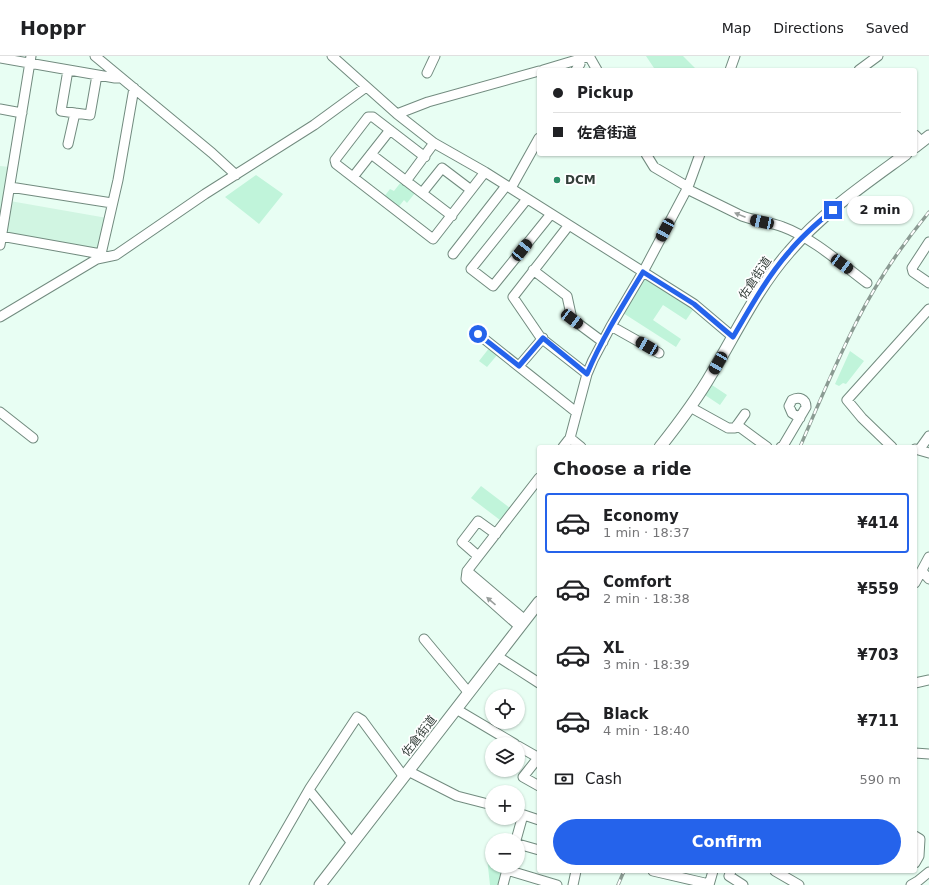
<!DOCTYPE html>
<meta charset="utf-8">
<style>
:root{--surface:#fff;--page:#f2f2f2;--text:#202124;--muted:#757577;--line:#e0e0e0;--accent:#2563eb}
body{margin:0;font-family:"DejaVu Sans","Noto Sans JP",sans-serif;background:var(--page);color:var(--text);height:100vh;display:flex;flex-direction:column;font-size:15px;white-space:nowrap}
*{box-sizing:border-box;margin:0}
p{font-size:13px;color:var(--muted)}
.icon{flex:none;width:22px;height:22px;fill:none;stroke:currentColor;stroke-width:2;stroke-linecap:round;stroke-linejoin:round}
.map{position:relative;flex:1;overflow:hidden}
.details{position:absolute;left:537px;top:389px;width:380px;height:428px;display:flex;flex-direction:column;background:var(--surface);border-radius:4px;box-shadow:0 1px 3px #0004}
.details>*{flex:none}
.guide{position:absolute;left:537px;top:12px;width:380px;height:88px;border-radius:4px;box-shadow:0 1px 3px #0004;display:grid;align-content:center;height:88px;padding:0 16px;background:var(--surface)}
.buttons{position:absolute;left:485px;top:633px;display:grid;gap:8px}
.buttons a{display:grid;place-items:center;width:40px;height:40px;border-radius:50%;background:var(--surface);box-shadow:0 1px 3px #0004;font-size:20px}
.end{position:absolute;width:18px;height:18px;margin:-9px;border:5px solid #2563eb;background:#fff;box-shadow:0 0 0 2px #fff}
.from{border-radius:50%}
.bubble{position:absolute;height:28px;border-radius:14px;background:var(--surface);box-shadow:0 1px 3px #0004;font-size:13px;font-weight:800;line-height:28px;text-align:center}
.car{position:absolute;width:12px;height:24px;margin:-12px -6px;border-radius:5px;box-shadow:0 0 3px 1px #0007;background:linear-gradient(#222 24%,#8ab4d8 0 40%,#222 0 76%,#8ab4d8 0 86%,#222 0)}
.guide b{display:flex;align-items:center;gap:14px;height:38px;font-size:15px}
.guide b+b{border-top:1px solid var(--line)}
.guide i{width:10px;height:10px;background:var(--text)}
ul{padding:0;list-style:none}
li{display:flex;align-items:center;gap:12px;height:60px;margin:0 8px 6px;padding:0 8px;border:2px solid transparent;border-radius:4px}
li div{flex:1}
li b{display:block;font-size:15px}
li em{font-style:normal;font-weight:800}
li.active{border-color:var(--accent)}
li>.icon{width:36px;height:36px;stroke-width:1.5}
h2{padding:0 16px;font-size:18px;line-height:48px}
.pay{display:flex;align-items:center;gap:10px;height:44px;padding:0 16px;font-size:15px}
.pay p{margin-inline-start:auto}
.button{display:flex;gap:8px;margin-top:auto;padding:8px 16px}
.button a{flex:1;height:46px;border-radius:24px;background:var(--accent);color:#fff;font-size:16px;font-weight:800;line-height:46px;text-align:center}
header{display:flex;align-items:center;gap:24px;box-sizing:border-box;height:56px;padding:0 20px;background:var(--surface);border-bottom:1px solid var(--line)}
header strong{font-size:19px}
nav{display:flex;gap:22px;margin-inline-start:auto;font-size:14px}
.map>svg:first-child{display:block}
.built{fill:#d1f5e2}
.green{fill:#c0f4da}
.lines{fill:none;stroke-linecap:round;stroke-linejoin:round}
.minor-casing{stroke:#728b7f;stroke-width:11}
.major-casing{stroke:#728b7f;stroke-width:13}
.minor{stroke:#fff;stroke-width:9}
.major{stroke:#fff;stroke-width:11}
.rail-casing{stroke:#8b9b93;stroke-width:3.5}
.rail{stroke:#fff;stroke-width:2;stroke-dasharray:6;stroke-linecap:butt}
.oneway{fill:#999e9c}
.route{stroke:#2563eb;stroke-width:5}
.poi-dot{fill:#2b8d66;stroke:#fff;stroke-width:1.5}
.labels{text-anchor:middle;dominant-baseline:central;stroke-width:3.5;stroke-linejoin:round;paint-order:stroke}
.poi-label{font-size:12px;font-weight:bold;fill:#333e39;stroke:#fff;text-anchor:start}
.street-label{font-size:12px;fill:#333e39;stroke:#fff}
</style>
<header>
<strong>Hoppr</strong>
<nav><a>Map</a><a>Directions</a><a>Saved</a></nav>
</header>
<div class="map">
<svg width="929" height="829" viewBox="0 0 929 829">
<rect width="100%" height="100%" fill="#e8fef3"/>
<path class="built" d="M0 110 10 111 1 161H0Z
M10 145 107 162 100 194 5 178Z"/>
<path class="green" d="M646 0H683L697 14H674L673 13 670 14H652L654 12Z
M256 119 283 138 259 168 225 141Z
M401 126 415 137 407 147 404 144 397 153 383 142 390 133 394 135Z
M645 219 695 251 686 264 663 249 653 264 681 283 676 291 623 257Z
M490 291 498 298 487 311 479 305Z
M850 295 864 305 846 328 843 327 839 330 835 328Z
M709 327 727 339 720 349 702 337Z
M481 430 510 452 500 464 471 442Z
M487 802 492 804V810H504L499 829H490Z"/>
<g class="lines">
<g class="minor-casing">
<path id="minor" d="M95 0 212 97 236 119
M332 0 397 58 434 87 485 116 694 248 733 281
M589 0 597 14
M0 2 115 22H121
M68 14 61 55 75 57
M543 14 590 0
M576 14 580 8 578 3
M730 14 735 0
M859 14 878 0
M427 17 435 0
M0 53 22 57
M397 58 428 46 539 15
M915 79 922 86
M68 88 75 57 90 59 97 19
M371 98 452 160
M646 98 654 111 688 131
M425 101 373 61H368L335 104 336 108 433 183 485 116
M353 121 390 74
M406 125 434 87
M10 131 112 147
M511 132 539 82
M687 133 742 160C755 165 770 166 783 171 811 181 843 209 867 227
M422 137 442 112 471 134
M527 143 471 213 493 230 551 158
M569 169 513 241 541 282 587 318
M0 180 101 198 106 201
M929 186 912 212 913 216 929 227
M0 189 31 0
M101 198 118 124 134 32
M453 198 506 130
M533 214 567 240 572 263 603 286
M0 261 97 203 116 199 205 138 314 69 366 31
M611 270 659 297
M478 278 576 356
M519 310 543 282
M690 351 728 372H735L745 358
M0 356 33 382
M737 369 767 391
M570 382 581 391
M563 391 570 382 587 318 593 304 611 270 643 216 688 131 700 98
M781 391 783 390 806 351C806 343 799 340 792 344L789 350 792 357 800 362
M892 391 862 362 847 344 929 253
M915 393 929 397
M919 394 929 380
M478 500 462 486 478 465 496 478
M467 515 525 564
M922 515 929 523
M915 527 929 501
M520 571 466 523 467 515 539 422
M424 583 469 637
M497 600 539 627
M915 627 929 624
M456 653 515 688
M518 690 539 702
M915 697 929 698
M538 702 523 721 539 730
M408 715 457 740 492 749
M309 734 352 787
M518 757 539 764
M915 780 920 783 919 800 915 807
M516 784 523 759
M518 788 539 794
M507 814 557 829
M653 815 709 828
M731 815 729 820 743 829
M775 815 799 829
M254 829 310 732 357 661 362 664 404 721
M503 829 508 810
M573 829 576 815
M709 829 713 815
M911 829 918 825 929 816"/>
</g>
<g class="major-casing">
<path id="major" d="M915 91 929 80
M660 391C679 367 697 343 712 317 736 277 758 231 789 196 822 157 865 128 906 98
M320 829 539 546"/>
</g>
<use href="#minor" class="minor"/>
<use href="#major" class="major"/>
<g class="rail-casing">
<path id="rail" d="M800 391C818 349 836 306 857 265 876 227 902 189 929 156
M618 829 624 815"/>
</g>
<use href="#rail" class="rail"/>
</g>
<defs><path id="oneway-solid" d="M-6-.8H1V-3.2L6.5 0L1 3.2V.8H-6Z"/></defs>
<g class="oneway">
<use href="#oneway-solid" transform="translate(740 159) rotate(-158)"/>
<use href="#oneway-solid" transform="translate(491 545) rotate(-139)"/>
</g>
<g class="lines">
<path class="route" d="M478 278 519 310 543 282 587 318C602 282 623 249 643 216L694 248 733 281C750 252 767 221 789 196 802 180 817 167 833 154"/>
</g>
<circle class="poi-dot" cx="557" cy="124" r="4"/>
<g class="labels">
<g class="poi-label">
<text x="565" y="124">DCM</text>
</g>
<g class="street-label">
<text transform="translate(755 222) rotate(-56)">佐倉街道</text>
<text transform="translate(419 680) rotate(-52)">佐倉街道</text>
</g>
</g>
</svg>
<div class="buttons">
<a><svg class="icon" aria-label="locate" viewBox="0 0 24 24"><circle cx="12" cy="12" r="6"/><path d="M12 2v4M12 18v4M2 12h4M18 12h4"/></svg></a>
<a><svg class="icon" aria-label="layers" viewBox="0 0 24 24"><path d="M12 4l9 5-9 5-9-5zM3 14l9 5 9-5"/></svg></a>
<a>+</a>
<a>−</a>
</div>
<i class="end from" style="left:478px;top:278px"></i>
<i class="end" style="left:833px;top:154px"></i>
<div class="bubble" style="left:847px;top:140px;width:66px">2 min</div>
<i class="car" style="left:762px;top:166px;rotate:282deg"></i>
<i class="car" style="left:665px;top:174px;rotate:208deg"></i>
<i class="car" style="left:522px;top:194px;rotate:39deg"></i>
<i class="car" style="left:842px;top:208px;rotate:126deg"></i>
<i class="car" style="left:572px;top:263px;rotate:127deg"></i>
<i class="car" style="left:647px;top:290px;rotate:300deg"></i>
<i class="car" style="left:718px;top:307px;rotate:210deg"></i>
<div class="guide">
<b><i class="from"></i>Pickup</b>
<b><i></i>佐倉街道</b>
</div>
<section class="details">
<h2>Choose a ride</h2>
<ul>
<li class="active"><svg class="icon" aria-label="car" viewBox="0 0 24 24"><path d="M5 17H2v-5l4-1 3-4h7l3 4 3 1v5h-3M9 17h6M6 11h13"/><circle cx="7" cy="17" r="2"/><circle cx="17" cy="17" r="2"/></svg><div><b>Economy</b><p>1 min · 18:37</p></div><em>¥414</em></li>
<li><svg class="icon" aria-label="car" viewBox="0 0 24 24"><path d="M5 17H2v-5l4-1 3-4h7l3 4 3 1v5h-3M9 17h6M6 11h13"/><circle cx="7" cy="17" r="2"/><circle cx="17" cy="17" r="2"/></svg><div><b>Comfort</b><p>2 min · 18:38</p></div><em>¥559</em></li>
<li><svg class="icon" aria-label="car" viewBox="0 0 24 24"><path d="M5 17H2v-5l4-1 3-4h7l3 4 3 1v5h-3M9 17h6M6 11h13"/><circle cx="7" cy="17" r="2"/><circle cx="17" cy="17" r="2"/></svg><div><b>XL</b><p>3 min · 18:39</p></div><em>¥703</em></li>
<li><svg class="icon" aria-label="car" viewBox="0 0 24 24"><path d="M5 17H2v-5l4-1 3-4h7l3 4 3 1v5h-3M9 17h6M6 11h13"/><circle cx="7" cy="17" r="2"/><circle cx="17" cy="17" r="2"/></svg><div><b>Black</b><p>4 min · 18:40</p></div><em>¥711</em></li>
</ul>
<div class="pay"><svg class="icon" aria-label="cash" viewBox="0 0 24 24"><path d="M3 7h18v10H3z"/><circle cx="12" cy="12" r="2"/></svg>Cash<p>590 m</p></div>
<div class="button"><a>Confirm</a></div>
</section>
</div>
